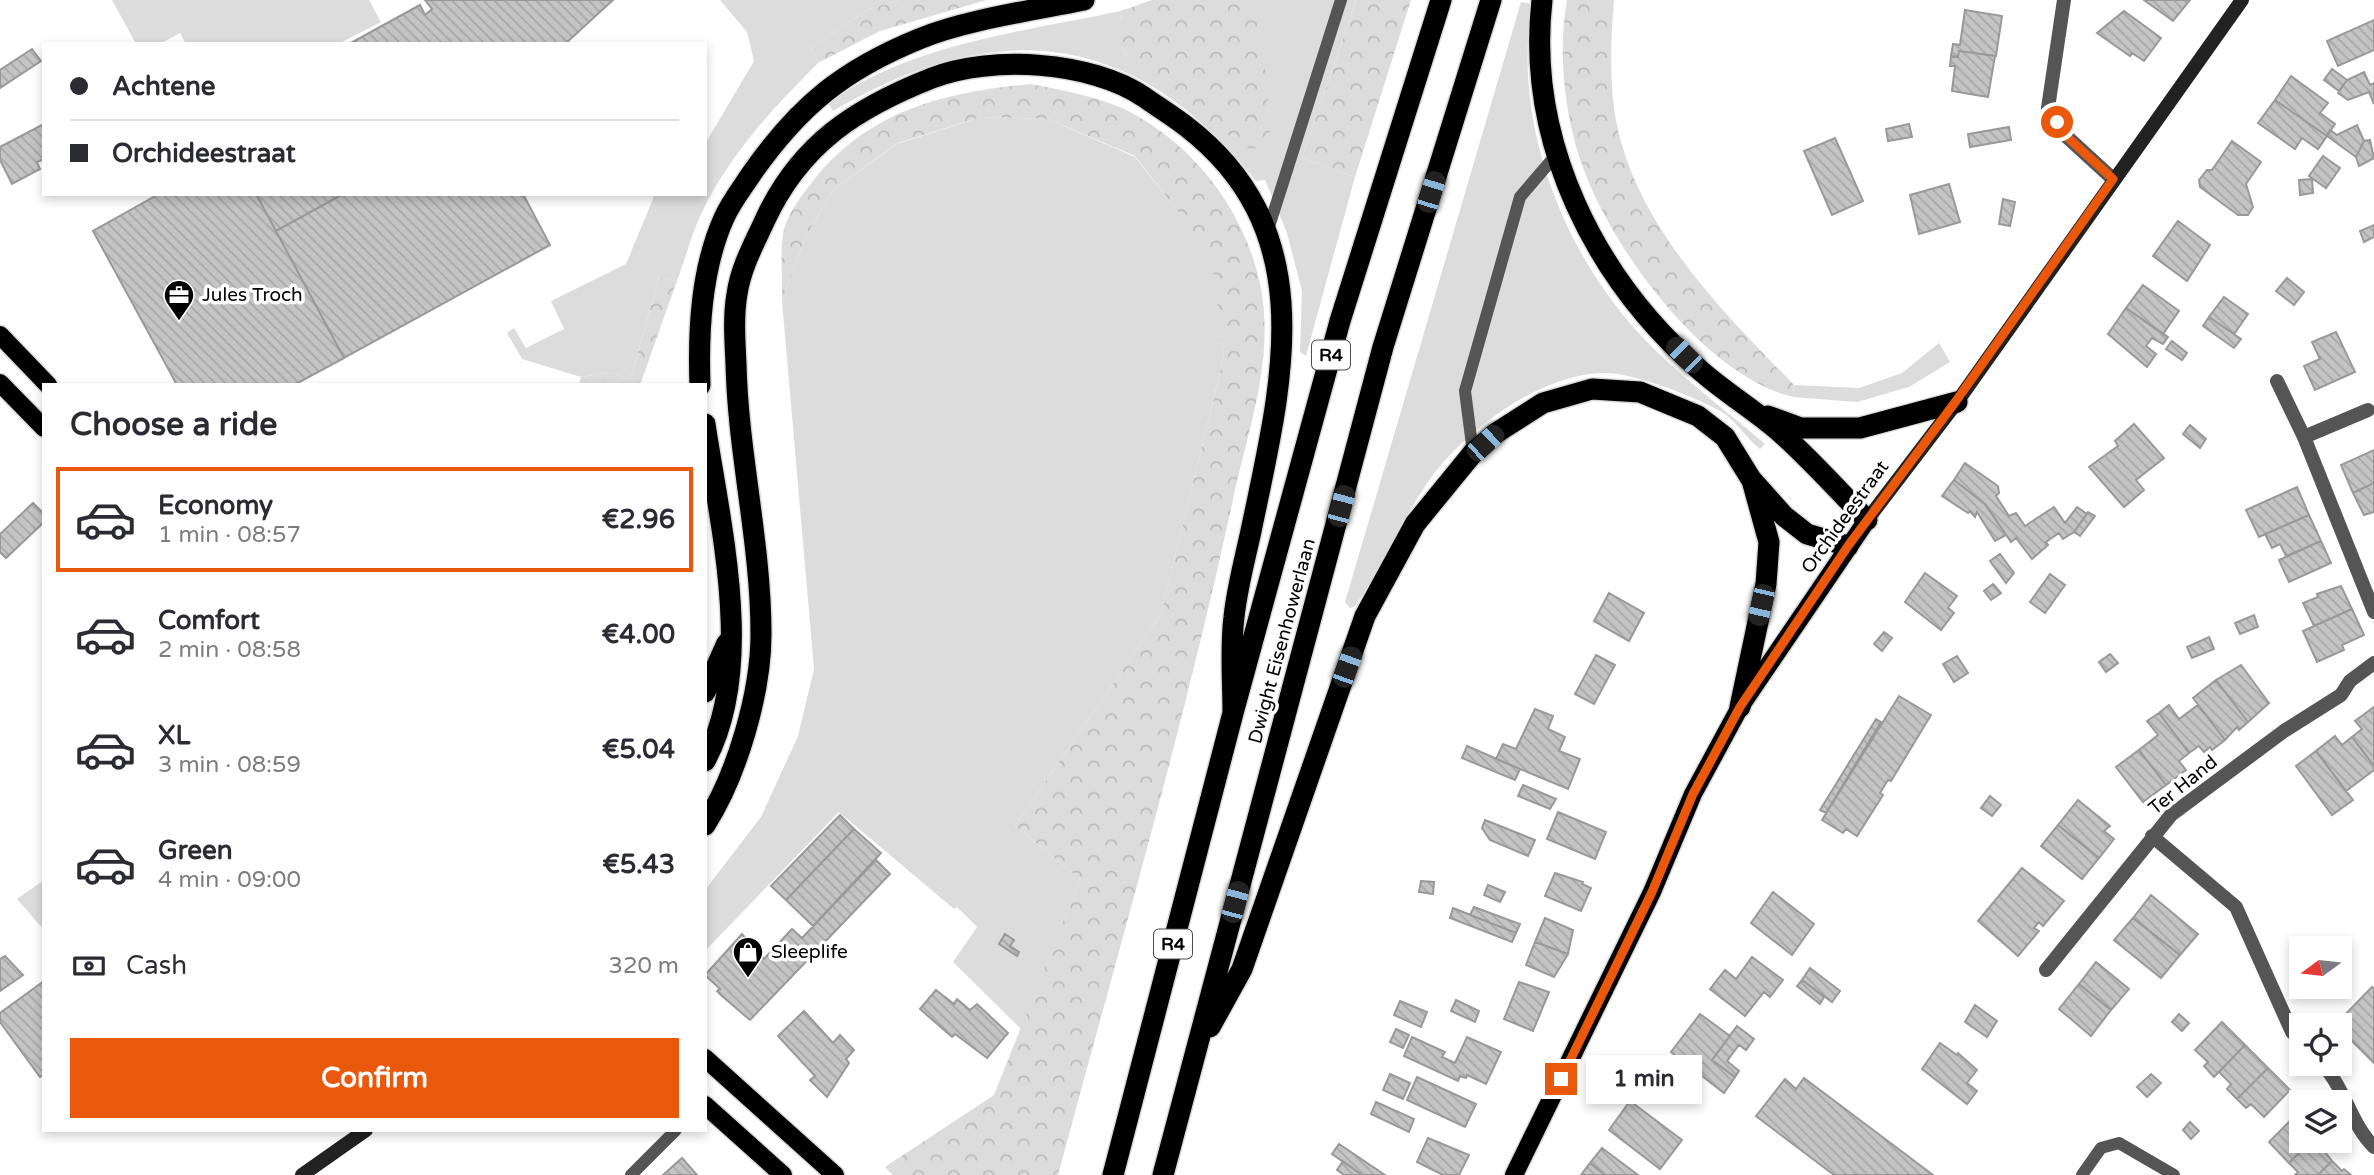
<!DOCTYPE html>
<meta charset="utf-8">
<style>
:root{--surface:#fff;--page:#f2f2f3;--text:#2b2b33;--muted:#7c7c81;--line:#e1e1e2;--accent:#ea580c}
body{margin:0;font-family:"Varela Round",sans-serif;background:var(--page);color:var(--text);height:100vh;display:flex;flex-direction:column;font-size:26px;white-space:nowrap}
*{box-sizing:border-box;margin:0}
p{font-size:23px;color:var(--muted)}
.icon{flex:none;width:38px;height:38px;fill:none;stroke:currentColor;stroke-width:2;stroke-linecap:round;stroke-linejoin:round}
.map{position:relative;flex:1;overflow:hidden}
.details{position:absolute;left:42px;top:383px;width:665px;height:749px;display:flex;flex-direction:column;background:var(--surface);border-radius:0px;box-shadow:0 4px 10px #0003}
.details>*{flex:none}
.guide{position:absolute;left:42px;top:42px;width:665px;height:154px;border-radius:0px;box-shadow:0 4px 10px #0003;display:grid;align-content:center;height:154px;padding:0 28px;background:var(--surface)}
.needle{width:46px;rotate:255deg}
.controls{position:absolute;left:2289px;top:936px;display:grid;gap:14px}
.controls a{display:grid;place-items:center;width:63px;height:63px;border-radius:0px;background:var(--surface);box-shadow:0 4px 10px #0003;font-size:35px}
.end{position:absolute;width:32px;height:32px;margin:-16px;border:9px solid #ea580c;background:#fff;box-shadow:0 0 0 4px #fff}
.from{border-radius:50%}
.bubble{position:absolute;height:49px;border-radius:0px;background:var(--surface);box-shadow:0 4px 10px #0003;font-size:23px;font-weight:700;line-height:49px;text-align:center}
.car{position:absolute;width:21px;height:42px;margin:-21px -10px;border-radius:9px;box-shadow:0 0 5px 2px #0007;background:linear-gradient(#222 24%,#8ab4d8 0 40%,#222 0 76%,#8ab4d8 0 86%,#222 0)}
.guide b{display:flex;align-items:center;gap:24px;height:66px;font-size:26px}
.guide b+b{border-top:2px solid var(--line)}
.guide i{width:18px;height:18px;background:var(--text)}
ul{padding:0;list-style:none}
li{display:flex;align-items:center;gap:21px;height:105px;margin:0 14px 10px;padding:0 14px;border:4px solid transparent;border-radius:0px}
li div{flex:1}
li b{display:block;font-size:26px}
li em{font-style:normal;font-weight:700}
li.active{border-color:var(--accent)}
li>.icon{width:63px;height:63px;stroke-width:1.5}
h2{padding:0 28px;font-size:32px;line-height:84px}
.pay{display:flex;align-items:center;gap:18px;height:77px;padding:0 28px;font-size:26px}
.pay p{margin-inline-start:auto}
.action{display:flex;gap:14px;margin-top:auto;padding:14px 28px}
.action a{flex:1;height:80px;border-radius:0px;background:var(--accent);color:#fff;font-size:28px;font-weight:700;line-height:80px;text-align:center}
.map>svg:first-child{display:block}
.green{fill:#dcdcdc}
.forest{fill:url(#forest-crowns)}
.building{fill:url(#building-back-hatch);stroke:#999;stroke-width:2}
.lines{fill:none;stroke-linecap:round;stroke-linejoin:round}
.primary-casing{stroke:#dbdbdb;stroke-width:21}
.highway-casing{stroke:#dbdbdb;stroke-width:24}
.lane{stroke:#555;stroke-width:12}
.street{stroke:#555;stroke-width:14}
.secondary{stroke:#222;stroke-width:14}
.primary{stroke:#000;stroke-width:18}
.highway{stroke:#000;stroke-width:21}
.route{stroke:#ea580c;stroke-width:9}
.labels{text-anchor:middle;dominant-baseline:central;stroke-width:7;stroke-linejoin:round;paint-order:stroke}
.shield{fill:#fff;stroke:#4c4c4c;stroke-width:2}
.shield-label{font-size:18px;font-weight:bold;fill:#000}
.poi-label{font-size:19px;fill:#000;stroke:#fff;text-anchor:start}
.street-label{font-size:19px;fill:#000;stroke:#fff}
</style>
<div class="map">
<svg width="2374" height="1175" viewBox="0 0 2374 1175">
<defs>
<pattern id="forest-crowns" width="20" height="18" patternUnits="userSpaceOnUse" patternTransform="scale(1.75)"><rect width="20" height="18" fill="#dcdcdc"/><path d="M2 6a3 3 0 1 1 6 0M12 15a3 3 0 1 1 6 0" fill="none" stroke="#bbb"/></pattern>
<pattern id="building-back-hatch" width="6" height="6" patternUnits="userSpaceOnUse" patternTransform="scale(1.75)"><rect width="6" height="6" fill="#c4c4c4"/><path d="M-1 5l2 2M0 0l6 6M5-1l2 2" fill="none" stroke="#a7a7a7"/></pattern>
</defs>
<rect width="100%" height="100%" fill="#fff"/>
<path class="green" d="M112 0H369L381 22 338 44H186L180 33 160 44H136Z
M720 0H898L869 9 811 48 818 63C773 108 731 153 703 210 692 232 686 257 677 281L659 277 630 381 611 372 581 377 522 359 507 333 514 328 526 348 564 329 551 301 626 264 655 194H705V144L754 61 747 32Z
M1259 0H1356L1302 158 1355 177 1306 356 1300 352 1302 291 1287 233 1265 180 1256 181C1135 29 996 15 833 111L828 103C913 43 1022 32 1121 11 1117 51 1121 54 1154 76Z
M1521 2 1532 4C1511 127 1567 265 1656 351 1690 384 1729 413 1765 444L1760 449C1746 438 1737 422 1722 412 1697 397 1630 371 1601 373 1536 376 1458 434 1424 488 1403 520 1385 556 1366 590L1355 606 1350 608 1345 602Z
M981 117 1048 119 1135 157 1212 254 1224 356 1161 614 1015 826 1080 879 1021 1029 953 962 977 927 957 907 954 909 839 812 705 951V890L761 817 798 736 814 669 782 301 806 236 834 189 897 144Z
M1939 343 1950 362 1909 387 1857 402 1793 397 1794 385 1859 388 1902 373Z
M44 880V930L17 899Z"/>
<path class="forest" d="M898 0H987L880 31 818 63 811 48 869 9Z
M1152 0H1259L1270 125 1269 149 1245 148 1130 60 1118 41 1121 11Z
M1356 0H1411L1355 177 1302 158Z
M1567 0H1614C1611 34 1610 67 1613 101 1626 216 1718 307 1794 385L1793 397C1706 376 1616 254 1585 173 1565 122 1557 54 1567 0Z
M1031 84C1061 90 1094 96 1122 108 1191 141 1244 208 1260 284 1276 358 1247 432 1232 504 1183 730 1118 952 1058 1175H893L885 1167 994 1095 1080 879 1015 826 1161 614 1224 356 1211 254 1135 156 1048 119 981 117 898 143 834 189 806 236 782 301C783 281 779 245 785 226 790 210 803 194 813 181 869 110 945 92 1031 84Z
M659 277 677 281 640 385H579L581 377 611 372 630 381Z"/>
<path class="building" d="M425 0H613L565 44H349L420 5 425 15 432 9Z
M2144 0H2190L2173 21Z
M1965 10 2002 16 1996 56 1959 51 1958 57 1951 56 1953 44 1960 45Z
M2124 11 2161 38 2144 61 2132 53 2130 56 2097 33Z
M2374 20V50L2338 66 2327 41Z
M32 49 41 61 0 88V70Z
M1959 51 1995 56 1988 97 1952 91 1955 66H1950L1951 56 1958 57Z
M2332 69 2347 80 2339 91 2324 80Z
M2364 72 2370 85 2374 83V104L2369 92 2348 100 2338 93 2347 80Z
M2291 76 2328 103 2320 113 2335 124 2327 136 2275 100Z
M2275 100 2327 136 2318 149 2302 138 2295 149 2258 123Z
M44 124V159L37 162 40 169 12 184 0 160V147Z
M1909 124 1912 137 1888 141 1886 129Z
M2357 125 2364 141 2356 157 2327 136 2330 130 2337 135Z
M2009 127 2011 140 1970 147 1968 134Z
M1835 138 1863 201 1832 215 1804 151Z
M2370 140 2374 158 2359 166 2356 157 2364 141Z
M2232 141 2261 162 2246 184 2253 207 2248 215H2238L2200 187 2199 180 2207 170H2212Z
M2323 156 2340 168 2326 188 2309 176Z
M2312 179 2313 193 2300 195 2299 180Z
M1949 184 1960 222 1919 234 1910 195Z
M159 194H256L344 358 294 385H177L93 231Z
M256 194H343L276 231Z
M343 194H523L550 245 344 358 276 231Z
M2003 199 2015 202 2010 226 1999 224Z
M2178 221 2210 245 2187 281 2153 256Z
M2374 225V237L2364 242 2360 231Z
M2287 278 2304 292 2294 305 2276 291Z
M2143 285 2179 311 2163 334 2126 308Z
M2224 297 2248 314 2234 334 2209 317Z
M2126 308 2168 337 2163 344 2152 338 2146 346 2156 354 2147 367 2108 334Z
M2209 317 2241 339 2234 348 2203 326Z
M2336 332 2355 372 2315 390 2304 366 2320 359 2312 342Z
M2172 341 2187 353 2182 360 2166 349Z
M2134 424 2164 458 2136 480 2144 490 2124 507 2089 467 2118 446 2115 441Z
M2190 425 2206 439 2200 448 2183 434Z
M2374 450V483L2353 493 2341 465Z
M1965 463 1998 486 1999 493 1996 496 2009 516 2016 513 2025 526 2054 507 2065 523 2077 507 2087 514 2074 532 2063 539 2059 533 2046 542 2048 545 2032 559 2016 538 2011 542 1985 504 1954 480Z
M1954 480 1985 504 2006 535 1995 541 1977 512 1975 517 1970 511 1968 513 1942 496Z
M2374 483V512L2364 515 2353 493Z
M2297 487 2309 515 2259 537 2246 510Z
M33 503 44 514V522L6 558 0 552V534Z
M2088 512 2095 516 2080 536 2074 532Z
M2309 515 2321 541 2286 556 2280 544 2272 548 2265 534Z
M2321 541 2331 563 2289 582 2279 560Z
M2000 554 2014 573 2006 583 1990 561Z
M1925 573 1957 596 1948 608 1954 613 1941 630 1905 602Z
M2050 574 2065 585 2045 613 2030 602Z
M1993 584 2001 593 1991 600 1984 591Z
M2341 586 2352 609 2314 626 2303 603 2318 597 2317 594Z
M1609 593 1644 613 1629 641 1594 621Z
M2352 609 2364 635 2342 645 2344 650 2317 662 2303 631Z
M2254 615 2258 627 2240 634 2235 623Z
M1884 632 1892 638 1882 651 1874 644Z
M2209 637 2214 649 2192 658 2187 647Z
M2110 654 2118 663 2106 672 2099 662Z
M1596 655 1615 665 1594 704 1575 694Z
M1957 656 1968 673 1954 682 1943 664Z
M2241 665 2269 703 2248 722 2216 680Z
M2216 680 2248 722 2239 730 2237 727 2225 740 2193 698Z
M1899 696 1931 715 1891 781 1888 780 1880 793 1883 795 1857 836 1846 829 1843 833 1822 820Z
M2169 705 2179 719 2198 705 2225 740 2212 750 2210 747 2204 752 2199 746 2189 753 2159 713Z
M2374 707V766L2352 737 2362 729 2355 721Z
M1535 709 1553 716 1548 729 1565 737 1559 751 1580 759 1568 789 1496 759 1503 744 1516 749Z
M2159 713 2189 753 2179 761 2186 770 2166 785 2139 750 2158 735 2147 721Z
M1876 719 1881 722 1826 813 1820 810Z
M2335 736 2342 745 2352 737 2374 766V770L2346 791 2316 751Z
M1467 746 1520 769 1515 780 1462 758Z
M2139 750 2166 785 2143 802 2116 767Z
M2316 751 2353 800 2332 815 2296 766Z
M1523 785 1556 799 1550 809 1518 796Z
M1990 796 2001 805 1992 816 1981 808Z
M2078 800 2110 826 2104 831 2114 839 2099 858 2058 825Z
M1558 812 1606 832 1595 859 1547 839Z
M840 815 854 829 786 900 771 886Z
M1485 820 1535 840 1528 856 1490 840 1482 828Z
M2058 825 2099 858 2082 879 2041 846Z
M854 829 881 853 813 926 786 900Z
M876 860 890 874 750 1020 722 996 717 991 720 989 705 975 742 934 764 959 792 929 802 938Z
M2022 868 2064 901 2043 926 2039 922 2034 928 2039 931 2018 956 1978 921Z
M1555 873 1583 882 1582 884 1591 888 1581 911 1545 896Z
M1421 881 1434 882 1433 894 1419 892Z
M1488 885 1505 892 1500 902 1484 895Z
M1773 892 1814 924 1792 955 1751 923Z
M2151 895 2198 934 2180 955 2133 918Z
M1474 907 1520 924 1516 933 1470 915Z
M1453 908 1516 933 1512 942 1450 918Z
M1545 918 1573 930 1568 954 1535 942Z
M2133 918 2180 955 2161 978 2114 940Z
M1005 934 1014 940 1010 946 1019 952 1017 956 999 944Z
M1535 942 1568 954 1554 977 1526 965Z
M5 956 23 975 0 991V959Z
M1752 957 1783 980 1770 997 1764 992 1745 1016 1710 989 1725 970 1736 979Z
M2096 962 2129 989 2111 1010 2079 984Z
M1810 968 1840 991 1832 1002 1802 980Z
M1802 980 1824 997 1820 1004 1797 986Z
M44 981V1074L40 1077 0 1022V1013Z
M1519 982 1549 992 1533 1031 1504 1019Z
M2079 984 2111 1010 2091 1036 2059 1009Z
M2372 987 2374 989V1063L2340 1029V1026L2335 1025Z
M936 990 954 1004 957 999 970 1010 977 1004 1008 1033 987 1058 955 1034 952 1037 920 1009Z
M1456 1000 1479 1011 1475 1022 1451 1011Z
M1400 1001 1427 1012 1421 1027 1394 1015Z
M1975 1005 1997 1021 1987 1037 1965 1022Z
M804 1011 833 1043 840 1035 854 1050 846 1059 849 1063 827 1097 810 1080 815 1076 778 1036Z
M1700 1014 1730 1036 1712 1060 1735 1077 1724 1093 1671 1052Z
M2179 1014 2189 1023 2182 1031 2172 1022Z
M2222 1022 2245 1045 2214 1077 2204 1066 2208 1062 2195 1050Z
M1737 1026 1754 1039 1746 1050 1739 1045 1727 1061 1739 1071 1735 1077 1712 1060Z
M1396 1029 1409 1035 1403 1048 1390 1042Z
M1412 1037 1445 1052 1442 1057 1455 1063 1467 1037 1501 1052 1486 1084 1467 1075 1466 1078 1460 1076 1458 1081 1404 1056Z
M1940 1043 1957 1055 1958 1053 1977 1070 1967 1083 1977 1091 1967 1104 1922 1069Z
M2245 1045 2268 1068 2237 1099 2227 1089 2231 1084 2219 1072Z
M2268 1068 2290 1090 2264 1117 2251 1104 2246 1108 2237 1099Z
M1390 1074 1410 1083 1403 1099 1383 1090Z
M2151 1074 2161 1083 2147 1097 2137 1087Z
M1417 1077 1476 1104 1465 1127 1407 1100Z
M1804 1078 1933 1175H1834L1756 1116 1785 1079 1796 1089Z
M1630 1101 1682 1140 1660 1169 1609 1130Z
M1376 1102 1414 1119 1409 1132 1371 1114Z
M2293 1118 2301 1126V1141H2311L2289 1163 2269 1142Z
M2190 1122 2199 1131 2191 1139 2183 1130Z
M1428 1138 1469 1155 1459 1175H1443L1417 1162Z
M2311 1141H2316L2332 1161 2318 1175H2295L2298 1172 2289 1163Z
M1339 1144 1385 1175H1362L1332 1154Z
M1602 1148 1638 1175H1605L1590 1163Z
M682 1158 697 1175H663Z
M1343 1161 1362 1175H1344L1337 1170Z
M2332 1161 2342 1171 2344 1169 2351 1175H2318Z
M1590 1163 1605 1175H1581Z"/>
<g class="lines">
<g class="primary-casing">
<path id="primary" d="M0 335 48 385
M0 383 44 428
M705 1058 835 1175
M705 1105 783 1175
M1514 1175 1652 892 1693 794 1740 707 1867 520"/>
</g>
<g class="highway-casing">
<path id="highway" d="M1542 0C1526 142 1595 279 1701 371 1726 393 1756 411 1781 433 1811 460 1839 491 1867 520
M700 385C698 330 701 269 724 218 731 202 743 187 752 173 799 106 843 70 919 39 964 20 1035 10 1084 0
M1768 416 1801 428H1860L1957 402
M705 424C720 525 756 667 705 761
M705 692 727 643
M1740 707 1766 584 1769 542 1753 484
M705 825C737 775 761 693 761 634 761 543 738 454 736 364 735 341 733 317 737 294 741 267 754 244 765 220 800 144 856 108 932 78 991 55 1091 61 1144 97 1158 107 1173 116 1187 127 1324 233 1281 386 1251 531 1245 559 1237 588 1234 617 1230 648 1233 682 1233 713
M1210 1027 1242 969 1365 616 1415 524 1473 453 1496 433 1543 403 1592 389 1640 392 1698 416 1725 437 1751 479 1784 516 1807 534 1848 546
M1113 1175 1233 713 1340 321 1441 0
M1163 1175 1383 347 1491 0"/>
</g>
<path class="lane" d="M1267 233 1341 0
M1473 453 1465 391 1520 197 1556 155
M631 1175 676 1130
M2082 1175 2101 1148 2119 1143 2174 1175"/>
<path class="street" d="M2064 0 2048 108 2066 136 2113 179
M2277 381 2304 437 2374 612
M2304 437 2368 410
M2152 836 2236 907 2292 1032 2301 1042
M2046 970 2171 815 2284 731 2341 695 2350 681 2374 663
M2322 1064C2345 1088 2350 1123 2374 1147"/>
<path class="secondary" d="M1867 520 1957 402 2242 0
M302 1175 366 1130"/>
<use href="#primary" class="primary"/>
<use href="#highway" class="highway"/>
</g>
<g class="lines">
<path class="route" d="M1561 1079 1652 892 1693 794 1740 707 1848 546 1956 401 2113 179 2066 136 2057 122"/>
</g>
<defs>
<g id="office-pin" transform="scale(1.575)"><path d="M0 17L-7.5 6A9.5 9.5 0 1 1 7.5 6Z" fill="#000" stroke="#fff"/><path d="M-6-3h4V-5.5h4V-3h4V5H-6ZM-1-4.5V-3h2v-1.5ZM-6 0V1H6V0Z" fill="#fff"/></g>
<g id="shop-pin" transform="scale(1.575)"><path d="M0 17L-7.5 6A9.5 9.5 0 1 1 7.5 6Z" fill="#000" stroke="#fff"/><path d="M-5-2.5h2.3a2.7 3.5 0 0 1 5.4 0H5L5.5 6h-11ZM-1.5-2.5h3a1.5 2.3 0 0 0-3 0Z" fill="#fff"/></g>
</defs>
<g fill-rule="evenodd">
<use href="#office-pin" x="179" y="295"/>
<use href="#shop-pin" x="748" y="952"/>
</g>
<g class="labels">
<g class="shield">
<rect x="1312" y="340.5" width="38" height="29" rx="5"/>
<rect x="1154" y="929.5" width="38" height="29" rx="5"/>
</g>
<g class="shield-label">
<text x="1331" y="355">R4</text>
<text x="1173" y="944">R4</text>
</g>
<g class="poi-label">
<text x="202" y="295">Jules Troch</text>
<text x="771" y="952">Sleeplife</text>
</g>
<g class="street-label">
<text transform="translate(1845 517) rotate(-54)">Orchideestraat</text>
<text transform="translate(1282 641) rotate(-75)">Dwight Eisenhowerlaan</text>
<text transform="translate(2183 785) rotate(-39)">Ter Hand</text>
</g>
</g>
</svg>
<div class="controls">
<a><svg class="needle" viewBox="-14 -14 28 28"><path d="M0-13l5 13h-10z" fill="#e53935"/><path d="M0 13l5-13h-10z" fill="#7c7c81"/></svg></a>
<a><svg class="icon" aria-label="locate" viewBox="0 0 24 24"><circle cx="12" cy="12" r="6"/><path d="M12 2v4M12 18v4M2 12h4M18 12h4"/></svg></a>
<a><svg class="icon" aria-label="layers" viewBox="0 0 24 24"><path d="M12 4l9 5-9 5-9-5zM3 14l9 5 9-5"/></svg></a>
</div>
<i class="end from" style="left:2057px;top:122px"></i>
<i class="end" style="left:1561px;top:1079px"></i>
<div class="bubble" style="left:1586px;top:1055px;width:116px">1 min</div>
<i class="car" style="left:1431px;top:192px;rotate:17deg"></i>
<i class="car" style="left:1684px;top:355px;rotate:315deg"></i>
<i class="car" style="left:1485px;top:443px;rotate:47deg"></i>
<i class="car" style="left:1341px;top:506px;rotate:15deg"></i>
<i class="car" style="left:1761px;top:605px;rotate:193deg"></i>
<i class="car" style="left:1347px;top:667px;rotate:20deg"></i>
<i class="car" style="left:1235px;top:902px;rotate:15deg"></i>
<div class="guide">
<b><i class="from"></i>Achtene</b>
<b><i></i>Orchideestraat</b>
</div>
<section class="details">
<h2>Choose a ride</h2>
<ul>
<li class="active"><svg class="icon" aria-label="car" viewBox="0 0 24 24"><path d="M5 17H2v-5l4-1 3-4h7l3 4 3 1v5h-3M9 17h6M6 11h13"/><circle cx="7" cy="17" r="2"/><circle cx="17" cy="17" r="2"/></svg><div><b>Economy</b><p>1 min · 08:57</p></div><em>€2.96</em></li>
<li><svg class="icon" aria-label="car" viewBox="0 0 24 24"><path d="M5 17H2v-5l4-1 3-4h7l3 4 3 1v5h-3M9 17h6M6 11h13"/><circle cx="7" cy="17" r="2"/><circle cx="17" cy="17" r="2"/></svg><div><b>Comfort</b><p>2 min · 08:58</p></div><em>€4.00</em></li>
<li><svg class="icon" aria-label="car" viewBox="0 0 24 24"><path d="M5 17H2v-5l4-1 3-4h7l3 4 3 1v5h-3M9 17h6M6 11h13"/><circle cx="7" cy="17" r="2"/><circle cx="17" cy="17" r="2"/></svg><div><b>XL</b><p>3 min · 08:59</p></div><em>€5.04</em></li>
<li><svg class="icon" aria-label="car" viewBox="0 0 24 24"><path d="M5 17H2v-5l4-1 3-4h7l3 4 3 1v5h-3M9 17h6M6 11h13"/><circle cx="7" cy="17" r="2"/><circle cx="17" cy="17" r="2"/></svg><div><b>Green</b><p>4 min · 09:00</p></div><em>€5.43</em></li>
</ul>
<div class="pay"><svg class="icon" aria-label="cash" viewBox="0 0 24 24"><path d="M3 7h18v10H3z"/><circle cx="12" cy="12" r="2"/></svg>Cash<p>320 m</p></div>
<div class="action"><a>Confirm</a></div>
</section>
</div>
